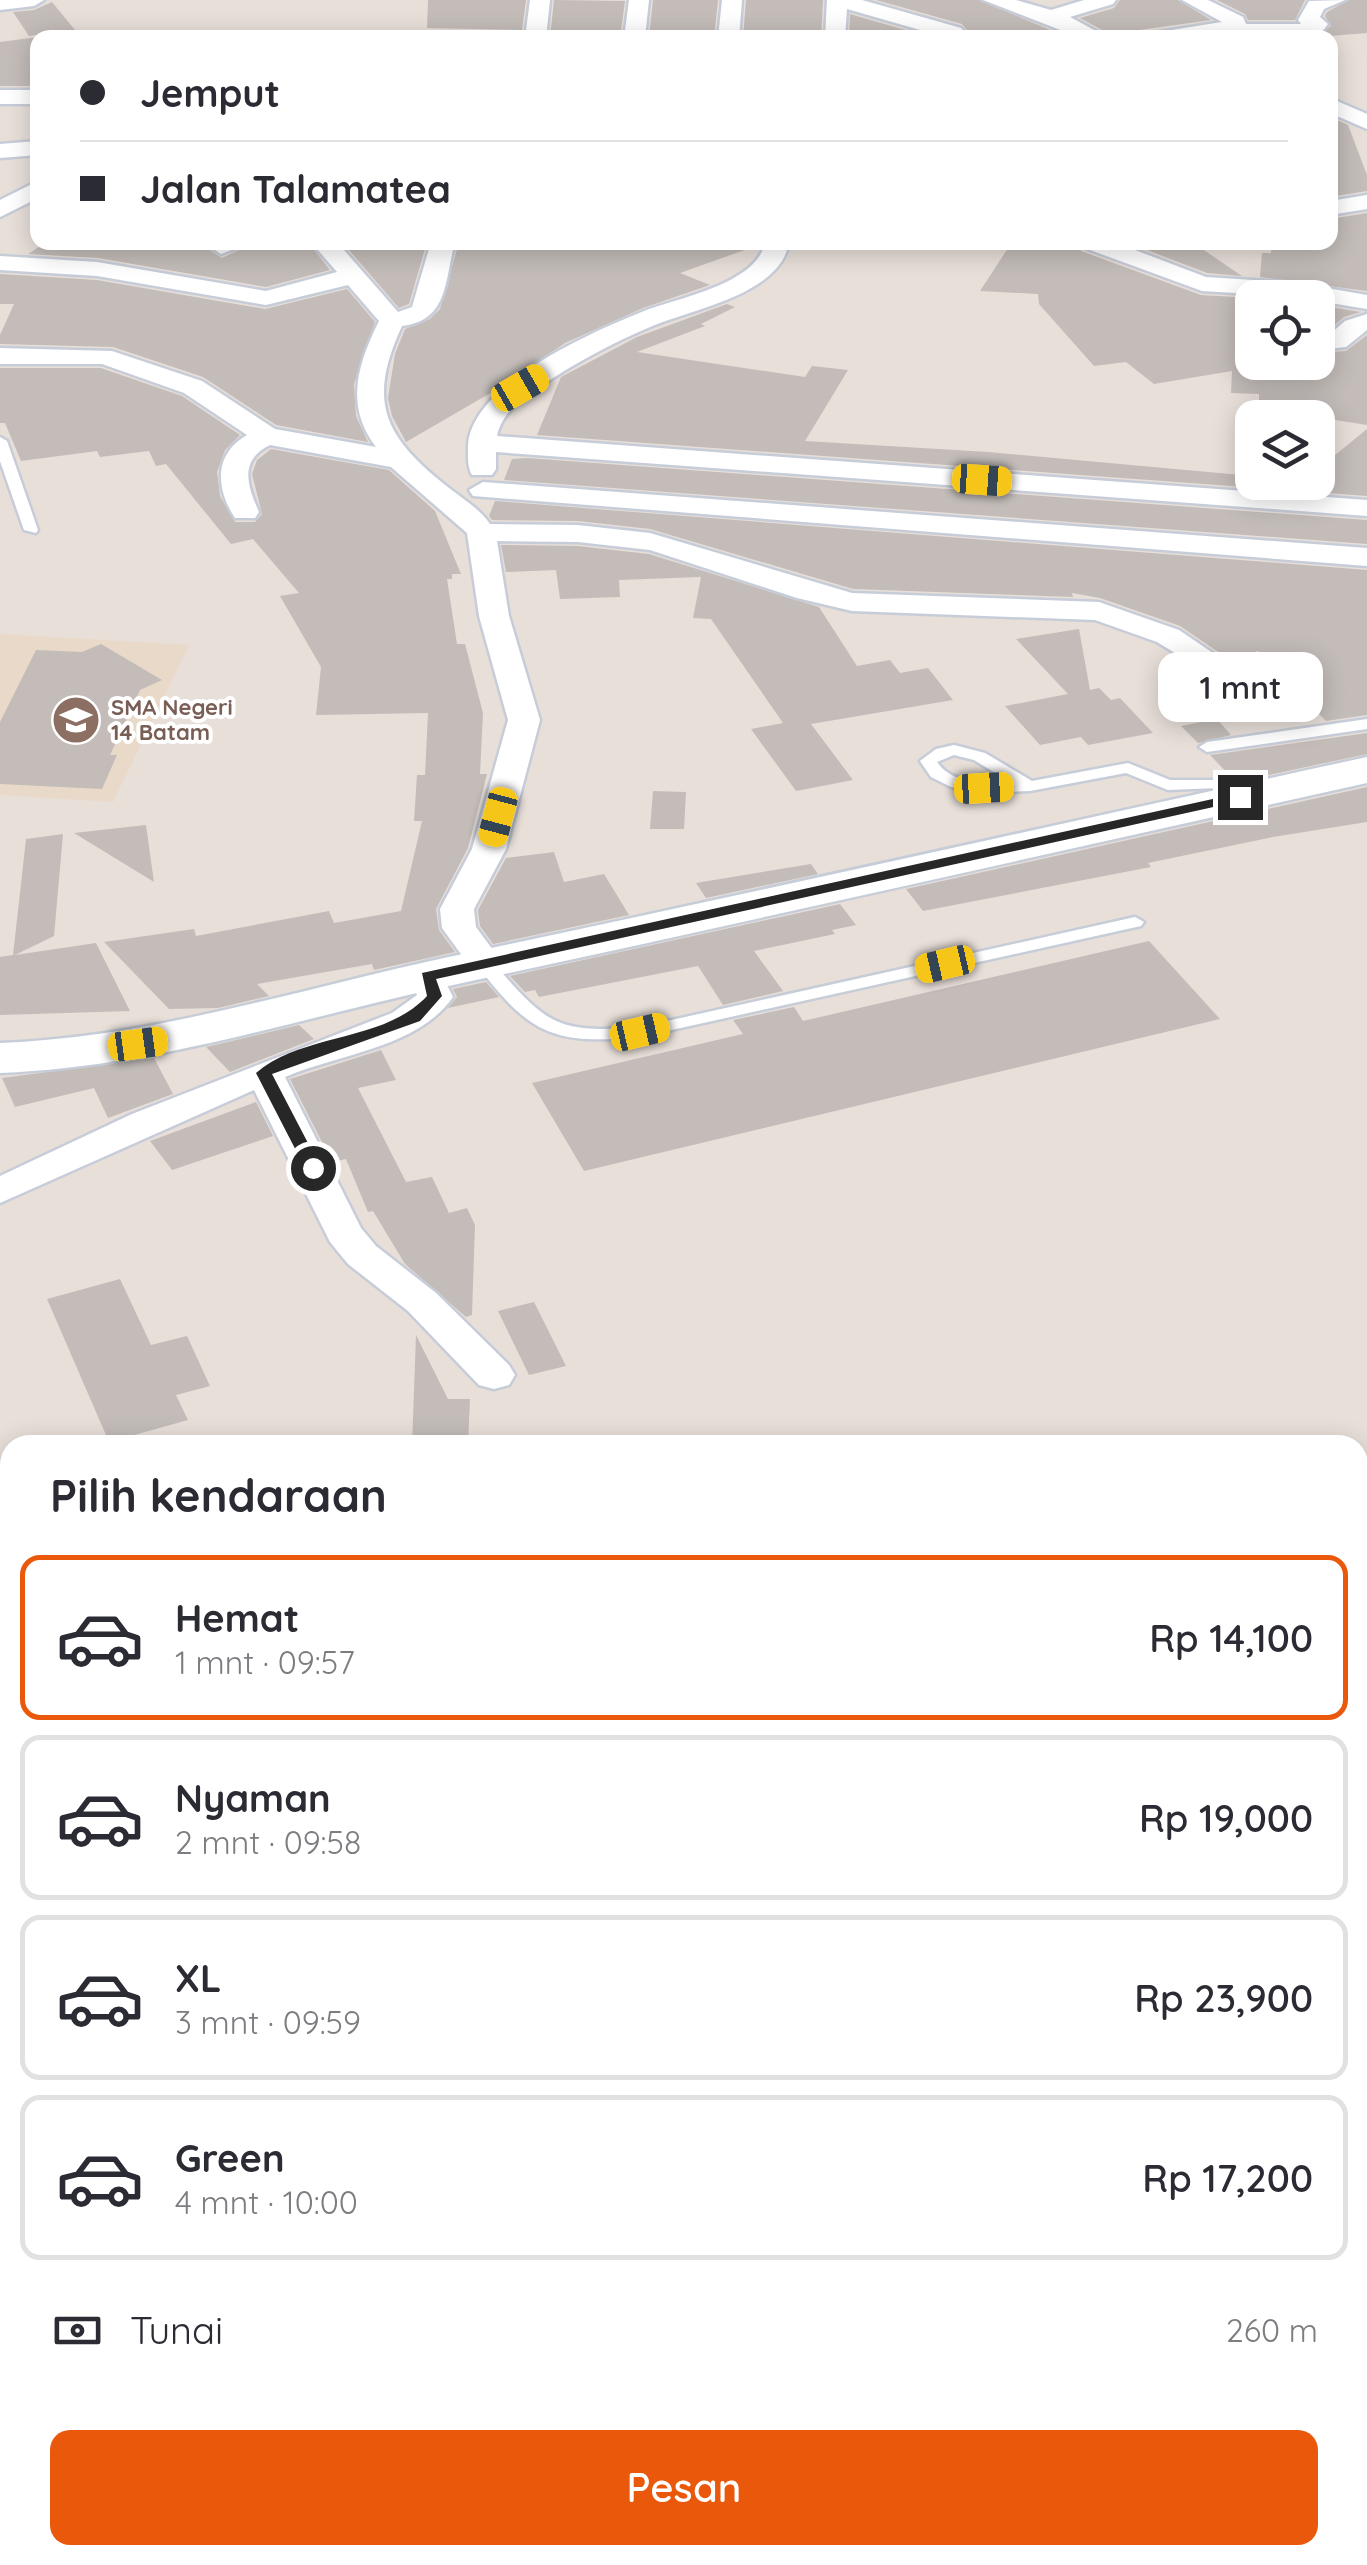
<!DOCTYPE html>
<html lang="id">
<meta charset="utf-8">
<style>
:root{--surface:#fff;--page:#f2f2f3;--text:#2b2b33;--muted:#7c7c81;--line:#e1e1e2;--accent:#ea580c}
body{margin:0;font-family:Quicksand,sans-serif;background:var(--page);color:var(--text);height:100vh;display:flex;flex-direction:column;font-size:38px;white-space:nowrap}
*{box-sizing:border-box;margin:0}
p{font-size:32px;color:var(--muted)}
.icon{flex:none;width:55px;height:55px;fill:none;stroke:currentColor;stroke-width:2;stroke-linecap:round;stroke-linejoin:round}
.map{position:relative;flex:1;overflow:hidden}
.drawer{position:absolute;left:0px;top:1435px;width:1368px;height:1130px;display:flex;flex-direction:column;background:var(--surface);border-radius:30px 30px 0 0;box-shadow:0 5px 25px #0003}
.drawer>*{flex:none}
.banner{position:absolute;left:30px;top:30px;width:1308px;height:220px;border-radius:20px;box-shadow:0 5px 25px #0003;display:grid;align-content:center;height:220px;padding:0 50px;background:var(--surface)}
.fabs{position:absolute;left:1235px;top:280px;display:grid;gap:20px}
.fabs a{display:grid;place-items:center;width:100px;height:100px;border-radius:20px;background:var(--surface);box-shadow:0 5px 25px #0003;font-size:50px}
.end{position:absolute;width:45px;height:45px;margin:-22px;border:12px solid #272727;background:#fff;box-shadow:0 0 0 5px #fff}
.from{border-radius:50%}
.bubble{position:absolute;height:70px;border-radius:20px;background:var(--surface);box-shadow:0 5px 25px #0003;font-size:32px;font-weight:600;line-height:70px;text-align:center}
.car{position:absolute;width:30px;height:60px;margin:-30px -15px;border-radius:12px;box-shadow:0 0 8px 2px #0007;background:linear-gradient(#f5c518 24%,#345 0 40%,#f5c518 0 76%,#345 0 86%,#f5c518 0)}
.banner b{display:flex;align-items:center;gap:35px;height:95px;font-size:38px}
.banner b+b{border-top:2px solid var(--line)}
.banner i{width:25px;height:25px;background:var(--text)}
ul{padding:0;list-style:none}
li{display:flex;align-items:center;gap:30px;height:165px;margin:0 20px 15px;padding:0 30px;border:5px solid var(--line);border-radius:20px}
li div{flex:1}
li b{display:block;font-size:38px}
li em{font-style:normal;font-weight:600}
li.active{border-color:var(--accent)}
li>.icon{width:90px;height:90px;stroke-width:1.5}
h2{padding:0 50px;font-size:45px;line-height:120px}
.pay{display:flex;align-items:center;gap:25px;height:110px;padding:0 50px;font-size:38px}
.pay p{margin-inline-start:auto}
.action{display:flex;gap:20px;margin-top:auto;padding:20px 50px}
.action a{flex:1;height:115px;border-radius:20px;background:var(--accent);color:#fff;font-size:40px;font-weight:600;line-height:115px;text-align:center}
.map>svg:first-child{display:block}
.industrial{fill:#dad9e1}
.education{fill:#e9d9c9}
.building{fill:#c3bcb9}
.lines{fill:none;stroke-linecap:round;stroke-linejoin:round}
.lane-casing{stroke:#c7cdd8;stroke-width:5}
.street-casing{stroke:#c7cdd8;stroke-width:5}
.secondary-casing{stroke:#c7cdd8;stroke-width:5}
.lane{fill:#fff;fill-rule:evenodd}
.street{fill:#fff;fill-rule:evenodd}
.secondary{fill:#fff;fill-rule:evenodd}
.route{fill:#272727}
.labels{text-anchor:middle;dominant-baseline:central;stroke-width:8;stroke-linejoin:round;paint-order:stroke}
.far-education-label{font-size:22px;font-weight:bold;fill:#785e54;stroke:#fff;text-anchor:start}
</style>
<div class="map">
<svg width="1367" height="2565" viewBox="0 0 1367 2565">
<rect width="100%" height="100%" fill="#e8dfd9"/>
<path class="industrial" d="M1367 1563V2496L1358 2483V1569Z"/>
<path class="education" d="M0 634 189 645 113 802 0 795Z"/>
<path class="building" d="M428 0H526L522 30 427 28Z
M554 0 625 1 620 38H550Z
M653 0H718L714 38H649Z
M746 0H823L821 38H743Z
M876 0H979L1069 38H974L962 24Z
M1120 0H1178L1211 20 1118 33 1106 32 1080 18 1114 8Z
M1217 0H1305L1295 20H1248L1245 14Z
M1349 0H1367V33L1317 37 1331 26 1325 16 1327 12Z
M52 2 75 30 29 36 13 12 34 10Z
M850 14 933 38H849Z
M38 37V82L34 86H0V42Z
M1330 117 1348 125 1367 175V191L1330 197Z
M1367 213V291L1260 277 1262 253H1271L1272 242H1330V219Z
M47 242H222L211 251 222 258 256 242H308L330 270 266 287 98 258 28 254Z
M342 242H427L409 304 399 308Z
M459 242H752L753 247 680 273 710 285 643 308 565 343 499 388 406 442 392 416 388 398 395 354 405 329 430 319 440 309Z
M1012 242H1076L1081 251 1201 295 1252 298V362H1318V353L1346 351 1367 335V425L1310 416 1315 406 1259 403V394L1231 393 1232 371 1154 384 1126 362 1094 366 1039 304 1038 294 980 291Z
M1126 242H1192L1242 276 1207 273Z
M0 274 97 280 265 309 347 289 375 322 354 384 356 416 368 442 276 425 203 377 113 347 0 344V335L14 304H0Z
M727 304 735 307 701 324 705 326 637 352 805 377 812 366 848 370 805 441 989 452 1252 476V482H1318V469L1367 429V496L537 435 561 377 637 337Z
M1318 305 1361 312 1344 317 1329 330H1318Z
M0 368H101L182 396 240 435 225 450 217 472 220 496 235 522H255L262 514 252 474 257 460 271 449 389 470 435 511 461 574H452V579H447L457 644H465L483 713 480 774H487L468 848 436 909 439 930 455 952 374 970 372 964 257 984 269 996 218 1008 169 1009 104 942 194 929 196 936 329 911 334 923 401 911 422 821H414L417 775H425L428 713 316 715 321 667 280 596 299 593 253 539 231 544 166 464 156 466 149 451 100 457 97 451 21 461 5 423H0Z
M527 458 1367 520V544L504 480 512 459Z
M495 501 1367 570V715L1326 721 1258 651 1230 660 1180 626 1100 598 1072 593 1073 597 853 589 650 529 578 521 492 520 489 516Z
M501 545 578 546 649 554 819 607 857 666 890 660 900 673 928 668 953 700 811 724 853 780 796 791 751 729 783 723 711 619 693 618 701 577 619 580 620 597 560 599 556 570 506 572Z
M1079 629 1090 690 1099 688 1111 700 1120 698 1153 733 1088 745 1081 737 1040 745 1005 706 1068 694 1016 639Z
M101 644 162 680 140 690 110 755H117L102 789 0 784V722L36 650 82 652Z
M1217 719 1231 735 1198 743 1181 726Z
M1367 733V754L1236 782 1210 755Z
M1367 787V822L1273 837 1148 863 1151 867 923 911 906 889Z
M653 791 686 792 684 829H650Z
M146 825 154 882 74 833Z
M63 834 54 936 15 955 96 943 130 1011 0 1015V957L13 955 26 839Z
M554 852 564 882 604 874 629 915 493 944 480 926 478 910 506 858Z
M811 864 818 874 706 898 696 883Z
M840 904 856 925 832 930 835 934 754 951 783 991 723 1005 698 966 539 997 535 990 525 992 510 976Z
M1149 941 1220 1019 584 1171 532 1083 743 1034 733 1020 794 1007 803 1021Z
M486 982 499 997 448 1008 457 997 453 989Z
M299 1025 314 1039 230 1072 206 1047Z
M381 1050 396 1080 358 1088 406 1182 432 1177 449 1213 467 1208 475 1225 472 1315 466 1317 405 1264 373 1211 368 1212 346 1159 332 1162 290 1079Z
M154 1058 173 1094 108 1118 94 1088 15 1107 2 1078Z
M256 1102 273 1136 172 1170 150 1141Z
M120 1279 151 1345 187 1336 210 1386 176 1395 188 1420 109 1442 47 1299Z
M534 1302 566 1366 529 1375 498 1311Z
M416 1335 448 1399H470L468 1445H412Z"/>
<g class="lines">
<g class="lane-casing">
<path id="lane" d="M232 242H252L221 254 215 250Z
M0 437 7 441 38 530 36 533 24 530 0 461Z
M1367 719V729L1207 752 1199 747 1207 742Z
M954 745 985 753 1032 781 1128 763 1170 780H1228L1248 797 1246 800H1234L1218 788 1168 790 1126 773 1030 791 984 793 951 787 931 777 920 761 936 749ZM954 755 974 760 1010 782C985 783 953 785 937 762Z
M1135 917 1144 922 1141 926 640 1037C554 1045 530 1035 477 965L480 961H492C546 1024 556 1034 640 1027Z"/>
</g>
<g class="street-casing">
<path id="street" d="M0 0H44L34 6 0 10Z
M530 0H550L546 38H525Z
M629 0H649L645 38H624Z
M722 0H742L739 38H718Z
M827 0H862L961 28 970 38H948L847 9 845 38H825Z
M983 0H1016L1051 10 1084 0H1116L1113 4 1070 17 1109 38H1081Z
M1182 0H1208L1243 17 1246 24H1301L1298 20 1309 1 1345 0 1324 9 1320 17 1328 24 1322 32 1315 34 1149 38 1159 32 1222 22Z
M0 90H38V104H0Z
M1330 98 1367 114V129L1330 113Z
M38 141V155L0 158V144Z
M38 181V198L0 217V200Z
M1367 195V209L1330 215V201Z
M311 242H337L398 312 412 307 431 242H455C444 282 449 320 402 326 366 403 385 438 449 488 463 499 480 509 490 524L578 525 650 533 852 593 1099 602 1179 630 1232 666 1228 672H1206L1157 642 1095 620 852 611 797 598 650 550 578 542 497 541 509 616 540 720 506 849 474 909 476 927 504 965 498 972 486 976 474 972 442 928 440 909 472 849 508 720 479 616 467 533 391 467 270 445C239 460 247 485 259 512L255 518H235C215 488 214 454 247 435L184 393 102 364H0V348L112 351 202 381 275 429 376 447C344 405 358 364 379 321L348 285 266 305 97 276 0 270V256L97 262 266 291 337 272Z
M765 242H789C781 295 691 309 650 327 612 343 575 363 541 386 522 399 502 412 497 436L1367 500V516L496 452V469L492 475H472C467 466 468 456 468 445 472 384 592 332 644 311 677 298 758 284 765 242Z
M1079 242H1114L1206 277 1298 283 1367 295V309L1318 301V298L1202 291 1082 247Z
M1367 314V330L1346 347 1318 350V334H1330L1345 321Z
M483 482 1367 548V566L473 496 469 490Z
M427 965 439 969 453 997C418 1048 338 1054 285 1077L361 1228 376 1246 436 1293 509 1365 515 1375 509 1385 494 1389 479 1385 408 1311 348 1264 330 1242 254 1090 0 1203V1176L132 1114 392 1013 417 995 409 976 415 969Z
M0 1526 10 1529V1568L0 1565Z
M435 2555H516L521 2565H440Z"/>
</g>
<g class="secondary-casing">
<path id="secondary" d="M1367 757V783C1059 851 752 921 444 987 296 1019 153 1067 0 1073V1043C153 1037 296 990 444 958 752 893 1059 824 1367 757Z"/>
</g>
<use href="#lane" class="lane"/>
<use href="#street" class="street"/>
<use href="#secondary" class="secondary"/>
</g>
<path class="route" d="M1240 793 1247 797 1245 800 436 979 442 996 420 1021 272 1074 321 1168 319 1171 305 1168 256 1073C304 1032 383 1043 427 996L422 973Z"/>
<defs>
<g id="school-disc" transform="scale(2.5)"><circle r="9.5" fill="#8d6e63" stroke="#fff"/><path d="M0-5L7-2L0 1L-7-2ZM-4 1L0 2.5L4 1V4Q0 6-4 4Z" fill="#fff"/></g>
</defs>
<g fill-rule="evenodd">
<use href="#school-disc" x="76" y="720"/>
</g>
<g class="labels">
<g class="far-education-label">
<text x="111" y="707">SMA Negeri<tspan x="111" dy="25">14 Batam</tspan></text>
</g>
</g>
</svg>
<div class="fabs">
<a><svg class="icon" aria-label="locate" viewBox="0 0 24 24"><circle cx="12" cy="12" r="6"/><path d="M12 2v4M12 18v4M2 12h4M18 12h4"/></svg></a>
<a><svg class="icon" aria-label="layers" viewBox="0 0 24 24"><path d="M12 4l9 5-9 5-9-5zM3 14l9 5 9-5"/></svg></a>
</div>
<i class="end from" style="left:313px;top:1168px"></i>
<i class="end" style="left:1240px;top:797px"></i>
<div class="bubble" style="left:1158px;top:652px;width:165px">1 mnt</div>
<i class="car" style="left:520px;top:388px;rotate:60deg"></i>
<i class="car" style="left:982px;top:480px;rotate:94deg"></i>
<i class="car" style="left:984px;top:788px;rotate:87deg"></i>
<i class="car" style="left:498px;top:817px;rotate:195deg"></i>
<i class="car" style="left:945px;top:964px;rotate:257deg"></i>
<i class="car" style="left:640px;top:1032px;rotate:77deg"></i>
<i class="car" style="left:138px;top:1044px;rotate:82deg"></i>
<div class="banner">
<b><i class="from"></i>Jemput</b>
<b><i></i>Jalan Talamatea</b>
</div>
<section class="drawer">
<h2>Pilih kendaraan</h2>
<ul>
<li class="active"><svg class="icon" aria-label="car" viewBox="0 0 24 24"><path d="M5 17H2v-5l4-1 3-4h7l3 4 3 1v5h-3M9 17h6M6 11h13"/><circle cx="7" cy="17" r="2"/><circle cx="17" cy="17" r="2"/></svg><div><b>Hemat</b><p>1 mnt · 09:57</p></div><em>Rp 14,100</em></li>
<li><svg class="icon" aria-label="car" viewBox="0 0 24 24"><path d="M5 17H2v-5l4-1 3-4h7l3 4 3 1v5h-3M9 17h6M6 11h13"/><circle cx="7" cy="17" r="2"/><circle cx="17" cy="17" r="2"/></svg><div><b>Nyaman</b><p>2 mnt · 09:58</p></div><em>Rp 19,000</em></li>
<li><svg class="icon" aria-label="car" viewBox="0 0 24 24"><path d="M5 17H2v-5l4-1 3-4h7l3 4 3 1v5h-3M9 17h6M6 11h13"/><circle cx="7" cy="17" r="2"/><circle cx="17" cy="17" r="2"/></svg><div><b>XL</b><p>3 mnt · 09:59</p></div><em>Rp 23,900</em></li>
<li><svg class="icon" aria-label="car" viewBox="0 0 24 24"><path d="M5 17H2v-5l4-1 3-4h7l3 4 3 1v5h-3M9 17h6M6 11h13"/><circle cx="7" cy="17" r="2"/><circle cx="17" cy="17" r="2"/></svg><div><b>Green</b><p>4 mnt · 10:00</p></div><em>Rp 17,200</em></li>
</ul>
<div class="pay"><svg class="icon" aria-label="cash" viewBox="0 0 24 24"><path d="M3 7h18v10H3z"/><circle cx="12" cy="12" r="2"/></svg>Tunai<p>260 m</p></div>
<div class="action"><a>Pesan</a></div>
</section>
</div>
